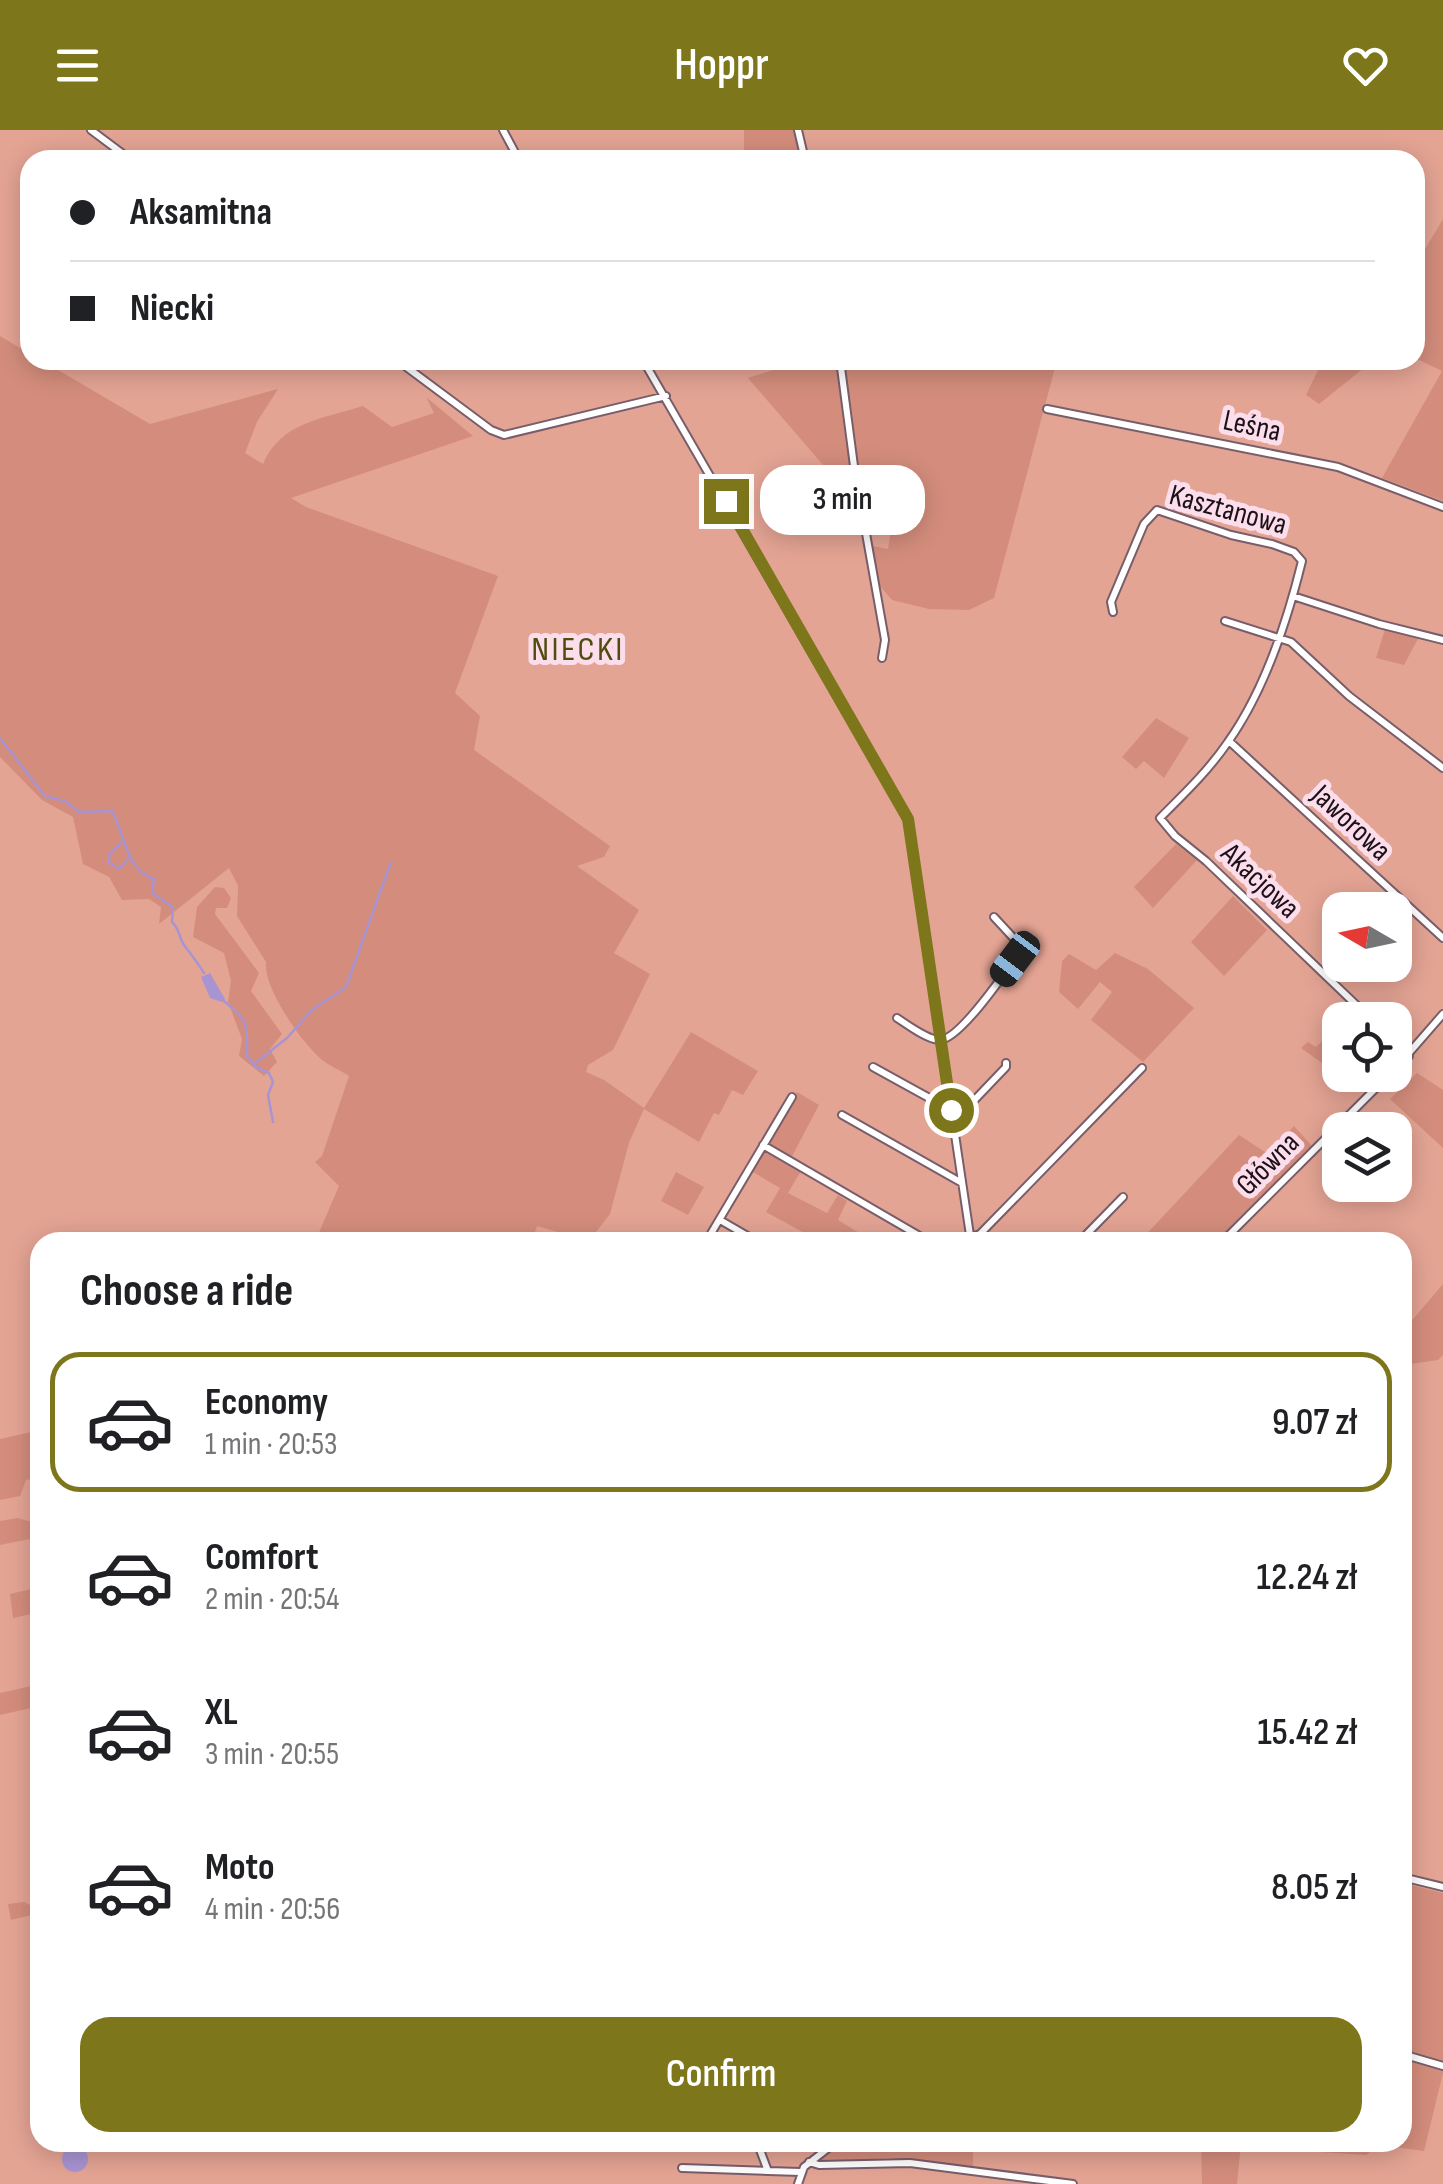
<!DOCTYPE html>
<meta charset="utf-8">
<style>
:root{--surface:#fff;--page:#f6f6f6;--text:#202124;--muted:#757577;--line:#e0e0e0;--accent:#7d761a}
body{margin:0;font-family:"Sofia Sans Condensed",sans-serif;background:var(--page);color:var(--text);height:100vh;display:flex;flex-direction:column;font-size:38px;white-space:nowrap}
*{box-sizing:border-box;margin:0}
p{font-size:32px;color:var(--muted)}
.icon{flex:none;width:55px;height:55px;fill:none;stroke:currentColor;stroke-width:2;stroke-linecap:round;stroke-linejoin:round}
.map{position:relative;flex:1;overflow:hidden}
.drawer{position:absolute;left:30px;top:1102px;width:1382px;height:920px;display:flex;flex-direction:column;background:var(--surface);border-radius:30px;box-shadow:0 5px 25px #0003}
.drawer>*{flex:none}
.top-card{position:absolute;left:20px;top:20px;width:1405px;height:220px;border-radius:30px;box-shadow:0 5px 25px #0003;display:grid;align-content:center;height:220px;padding:0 50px;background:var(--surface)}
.needle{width:65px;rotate:279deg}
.controls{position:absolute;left:1322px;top:762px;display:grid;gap:20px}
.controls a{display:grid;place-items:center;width:90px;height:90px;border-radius:20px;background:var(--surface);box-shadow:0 5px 25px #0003;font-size:50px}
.end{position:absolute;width:45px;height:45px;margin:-22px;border:12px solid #7d761a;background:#fff;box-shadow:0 0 0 5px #fff}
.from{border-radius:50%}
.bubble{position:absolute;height:70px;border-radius:30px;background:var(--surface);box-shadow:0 5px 25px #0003;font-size:32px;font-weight:600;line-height:70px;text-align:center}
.car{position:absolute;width:30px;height:60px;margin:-30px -15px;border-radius:12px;box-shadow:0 0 8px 2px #0007;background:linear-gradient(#222 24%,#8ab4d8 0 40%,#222 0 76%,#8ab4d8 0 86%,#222 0)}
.top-card b{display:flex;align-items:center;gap:35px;height:95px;font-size:38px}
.top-card b+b{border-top:2px solid var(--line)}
.top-card i{width:25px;height:25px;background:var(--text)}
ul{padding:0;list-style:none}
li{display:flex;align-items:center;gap:30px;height:140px;margin:0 20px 15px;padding:0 30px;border:5px solid transparent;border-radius:30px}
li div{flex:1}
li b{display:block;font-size:38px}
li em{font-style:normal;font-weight:600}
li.active{border-color:var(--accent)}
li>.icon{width:90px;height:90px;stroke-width:1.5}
h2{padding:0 50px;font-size:45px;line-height:120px}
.primary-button{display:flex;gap:20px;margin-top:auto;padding:20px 50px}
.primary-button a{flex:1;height:115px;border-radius:30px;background:var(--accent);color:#fff;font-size:40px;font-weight:600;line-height:115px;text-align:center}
header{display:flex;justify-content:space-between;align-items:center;height:130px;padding:0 50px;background:var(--accent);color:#fff;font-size:45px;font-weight:600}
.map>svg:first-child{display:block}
.green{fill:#e4a494;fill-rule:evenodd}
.forest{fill:#d48d7c}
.water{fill:#a994d2}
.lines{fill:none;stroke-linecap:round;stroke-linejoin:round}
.stream{stroke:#a994d2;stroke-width:2.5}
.minor-casing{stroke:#785e6b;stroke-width:10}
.minor{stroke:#fff;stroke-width:6}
.route{stroke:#7d761a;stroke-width:12}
.labels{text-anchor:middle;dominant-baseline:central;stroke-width:10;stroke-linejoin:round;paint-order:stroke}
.street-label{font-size:30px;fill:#1b1116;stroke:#fbddec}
.quarter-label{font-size:35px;letter-spacing:2.5px;fill:#514d0e;stroke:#fbddec}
</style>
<header><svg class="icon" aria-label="menu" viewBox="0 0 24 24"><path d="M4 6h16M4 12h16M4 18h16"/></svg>Hoppr<svg class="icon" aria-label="heart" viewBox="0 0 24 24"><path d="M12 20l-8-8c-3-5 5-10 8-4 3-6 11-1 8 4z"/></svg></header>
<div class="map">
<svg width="1443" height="2054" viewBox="0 0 1443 2054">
<rect width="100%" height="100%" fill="#fbddec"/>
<path class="green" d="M0 0H1443V2054H0ZM30 30H1415V230H30ZM1340 780H1395V835H1340ZM1340 890H1395V945H1340ZM1340 1000H1395V1055H1340ZM40 1112H1402V2012H40Z"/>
<path class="forest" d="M744 0H794L799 30H744Z
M1443 89V371L1382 348 1442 241 1415 228V136Z
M0 206 30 224V230H41L150 294 278 259 257 292 245 323 263 334C281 292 322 289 363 276L392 297 434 283 426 267 473 306 291 368 306 377 498 446 455 563 480 586 474 620 610 716 604 727 577 736 639 780 614 823 650 844 613 920 588 935 586 942 604 950 644 978 691 902 758 941 743 965 732 960 719 985 714 983 699 1012 644 979 629 1013 610 1084 589 1111 537 1096 532 1112H315L339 1056 315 1032 322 1026 349 946C340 940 329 936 321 929 301 912 263 857 266 832L237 786 238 756 229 738 159 794 161 777 149 769 122 770 109 747 83 734 73 687 42 670 0 627Z
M803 230H1057L994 468 969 480 929 479 892 470 880 456 872 416 888 419 893 388 886 369 849 365 748 248Z
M1323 230H1374L1319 274 1306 265Z
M1385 499 1420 505 1404 535 1376 528Z
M1156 588 1189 608 1164 648 1144 631 1136 639 1122 627Z
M1176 714 1197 730 1153 778 1134 757Z
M215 757 224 758 231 768 227 778H216L215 784 259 843 251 861 282 904 270 919 277 932 264 946 239 926 242 909 228 872 231 851 224 823 193 807 197 777Z
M1233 766 1267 800 1224 846 1191 812Z
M1115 823 1148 839 1194 878 1143 932 1091 890 1112 862 1100 852 1078 879 1059 862 1062 831 1069 824 1096 840Z
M1340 893V911L1322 933 1301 918 1308 912 1316 917Z
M1417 943 1443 960V1018L1390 969Z
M797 962 819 975 789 1032 801 1041 788 1063 827 1083 838 1065 847 1071 838 1090 874 1112H821L766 1082 780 1058 751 1041Z
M1294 996 1313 1017 1223 1112H1139L1239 1005 1268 1024Z
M676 1042 704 1057 688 1085 661 1071Z
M1443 1154V1225L1438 1230 1403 1235V1201Z
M40 1300V1347L26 1350 20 1366 0 1370V1309Z
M17 1388 40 1394V1407L0 1415V1391Z
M40 1457V1500L36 1483 13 1488 10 1464Z
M40 1554V1576L0 1585V1563Z
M1403 1753 1443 1763V1943L1424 2021 1380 2015 1366 2025 1274 2019 1254 2013 1402 2012Z
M24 1772 30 1775 40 1772V1783L11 1790 8 1774Z
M843 2013H973V2038L890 2028 822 2032 821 2028Z
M1201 2013H1241L1237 2054H1202Z"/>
<path class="water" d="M210 843 225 869 222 872 210 868 201 847Z
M62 2029a13 13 0 1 1 26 0a13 13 0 1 1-26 0Z"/>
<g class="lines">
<path class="stream" d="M0 608 45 666 65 671 79 682 112 681C125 704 125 739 154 749L152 763 173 777 172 792C180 799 178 806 184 815 191 824 197 832 204 843
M121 713 110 723 108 732 119 739 128 729
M223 870C249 893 247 891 247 926L256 937 269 943 273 952 268 965 273 992
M253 935 287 908 312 880 346 857 391 732"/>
<g class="minor-casing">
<path id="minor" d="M91 0 131 30
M503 0 519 30
M798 0 805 30
M397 230 491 300 504 305 666 266
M643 230 908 689 971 1112
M840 230 854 336 885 510 882 528
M1047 279 1338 337 1443 377
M1293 466 1379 494 1443 510
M1113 482 1111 472 1144 394 1157 380 1231 405 1272 414 1294 422 1302 431C1287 492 1265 560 1228 612 1209 640 1184 664 1160 688L1175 706 1206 731 1372 890
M1225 491 1291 512 1349 566 1443 638
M1229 611 1443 808
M897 888C908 895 926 909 939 910 959 911 1007 840 1019 823V814L994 787
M1395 912 1409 926
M873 937 951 980
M1395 939 1443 884
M842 985 962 1053
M953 988 963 982 1006 937V933
M763 1015 930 1112
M720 1090 758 1112
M970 1108 980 1104 1142 938
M706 1112 792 967
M904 1112 911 1101
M1079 1112 1123 1067
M1222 1112 1389 945
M1402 1747 1443 1757
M1402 1924 1443 1936
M757 2012 768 2041 801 2042
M809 2032 819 2035 910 2033 1073 2054
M682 2038 768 2041
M798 2054 804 2037 836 2012"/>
</g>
<use href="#minor" class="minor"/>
</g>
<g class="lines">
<path class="route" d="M726 371 908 689 951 980"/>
</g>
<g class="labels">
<g class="street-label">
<text transform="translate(1252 296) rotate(12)">Leśna</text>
<text transform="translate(1228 380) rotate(15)">Kasztanowa</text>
<text transform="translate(1351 693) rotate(43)">Jaworowa</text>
<text transform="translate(1260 751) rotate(43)">Akacjowa</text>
<text transform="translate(1268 1034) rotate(-45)">Główna</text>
</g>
<g class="quarter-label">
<text x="578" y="519">NIECKI</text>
</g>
</g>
</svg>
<div class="controls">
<a><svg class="needle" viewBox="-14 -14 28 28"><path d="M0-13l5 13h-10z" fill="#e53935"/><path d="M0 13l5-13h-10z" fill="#757577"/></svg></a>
<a><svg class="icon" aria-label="locate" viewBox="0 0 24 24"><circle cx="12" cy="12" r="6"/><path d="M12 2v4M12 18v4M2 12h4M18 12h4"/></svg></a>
<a><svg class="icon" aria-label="layers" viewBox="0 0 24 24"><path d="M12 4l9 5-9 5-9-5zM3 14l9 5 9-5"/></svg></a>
</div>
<i class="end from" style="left:951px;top:980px"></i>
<i class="end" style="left:726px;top:371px"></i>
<div class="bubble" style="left:760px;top:335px;width:165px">3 min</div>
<i class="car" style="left:1015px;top:829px;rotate:217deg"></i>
<div class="top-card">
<b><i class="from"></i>Aksamitna</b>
<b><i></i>Niecki</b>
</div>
<section class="drawer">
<h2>Choose a ride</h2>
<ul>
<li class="active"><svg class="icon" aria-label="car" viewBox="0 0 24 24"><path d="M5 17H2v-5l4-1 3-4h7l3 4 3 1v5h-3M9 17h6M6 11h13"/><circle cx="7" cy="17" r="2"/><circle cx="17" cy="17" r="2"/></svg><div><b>Economy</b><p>1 min · 20:53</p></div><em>9.07 zł</em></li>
<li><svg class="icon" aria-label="car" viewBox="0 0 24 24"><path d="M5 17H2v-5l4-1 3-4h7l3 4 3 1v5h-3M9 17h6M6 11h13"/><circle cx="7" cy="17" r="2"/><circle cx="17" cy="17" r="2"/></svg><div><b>Comfort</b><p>2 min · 20:54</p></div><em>12.24 zł</em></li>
<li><svg class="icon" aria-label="car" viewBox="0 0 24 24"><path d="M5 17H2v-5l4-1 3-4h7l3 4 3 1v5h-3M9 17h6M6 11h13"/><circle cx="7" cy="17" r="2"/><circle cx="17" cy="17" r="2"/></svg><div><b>XL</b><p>3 min · 20:55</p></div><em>15.42 zł</em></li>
<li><svg class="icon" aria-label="car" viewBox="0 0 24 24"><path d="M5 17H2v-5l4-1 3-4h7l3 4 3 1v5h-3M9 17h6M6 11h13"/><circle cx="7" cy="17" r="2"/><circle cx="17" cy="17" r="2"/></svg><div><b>Moto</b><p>4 min · 20:56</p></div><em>8.05 zł</em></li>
</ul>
<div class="primary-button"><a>Confirm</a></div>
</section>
</div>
